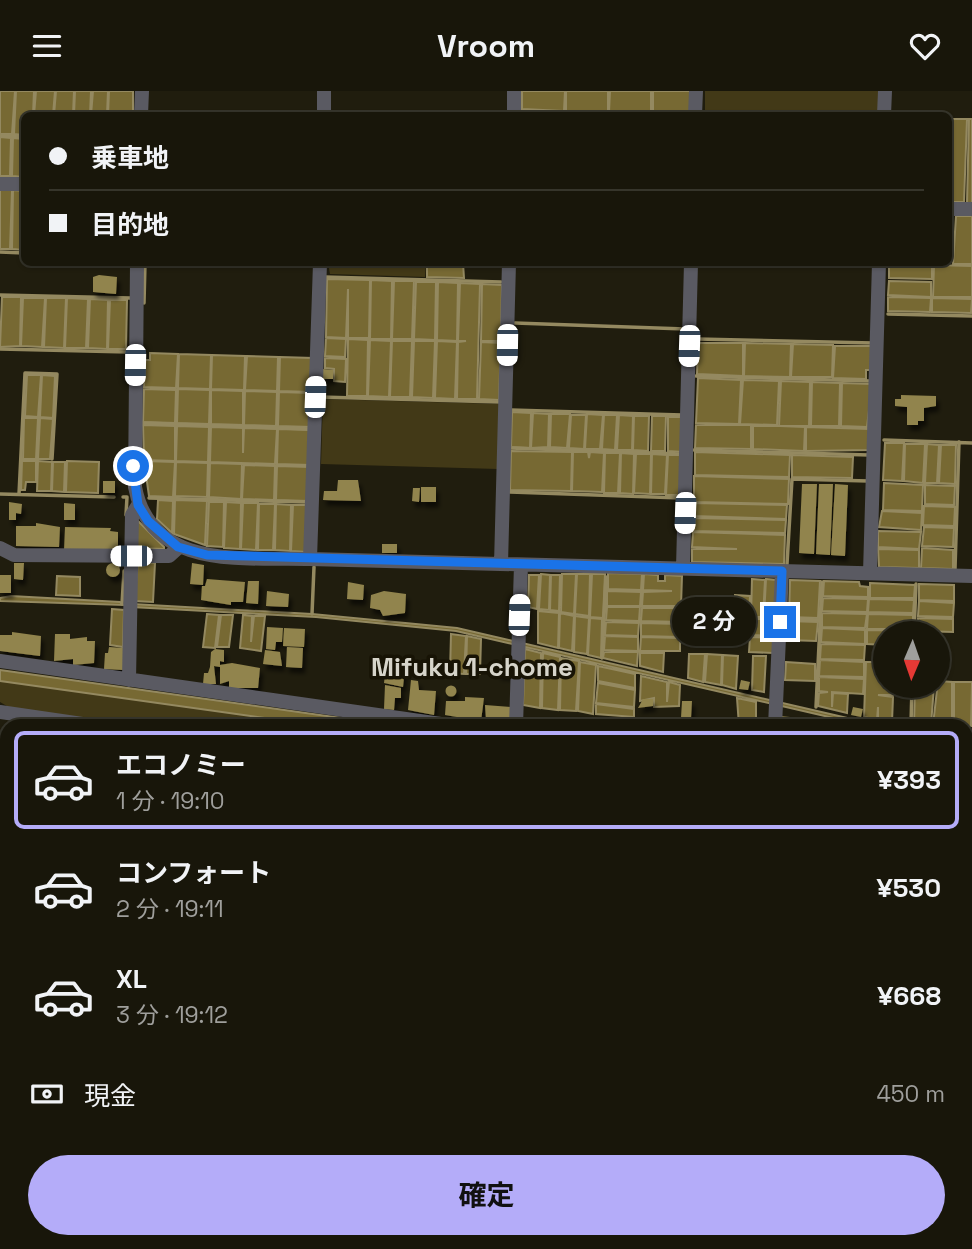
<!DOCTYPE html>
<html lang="ja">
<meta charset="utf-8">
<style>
:root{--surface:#18160a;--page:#211f13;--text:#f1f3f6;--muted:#9f9f9c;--line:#36352b;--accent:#b4acf9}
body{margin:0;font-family:"Space Grotesk","Noto Sans JP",sans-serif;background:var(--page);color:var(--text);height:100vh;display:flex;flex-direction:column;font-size:26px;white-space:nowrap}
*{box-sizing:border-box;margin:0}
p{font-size:23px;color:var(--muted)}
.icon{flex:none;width:38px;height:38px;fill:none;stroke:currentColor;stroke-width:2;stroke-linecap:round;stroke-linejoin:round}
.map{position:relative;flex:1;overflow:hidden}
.sheet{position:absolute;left:0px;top:628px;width:973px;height:530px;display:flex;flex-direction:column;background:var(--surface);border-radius:21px 21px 0 0;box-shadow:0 2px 5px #0004,0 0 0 2px var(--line)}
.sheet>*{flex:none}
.hud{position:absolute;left:21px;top:21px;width:931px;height:154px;border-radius:10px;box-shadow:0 2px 5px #0004,0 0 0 2px var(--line);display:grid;align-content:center;height:154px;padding:0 28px;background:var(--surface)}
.needle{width:46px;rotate:182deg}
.buttons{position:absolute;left:873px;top:530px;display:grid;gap:14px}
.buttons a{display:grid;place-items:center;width:77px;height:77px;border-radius:50%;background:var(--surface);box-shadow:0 2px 5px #0004,0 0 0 2px var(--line);font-size:35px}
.end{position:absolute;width:32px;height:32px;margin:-16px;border:9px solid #1a73e8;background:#fff;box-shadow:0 0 0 4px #fff}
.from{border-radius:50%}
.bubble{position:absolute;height:49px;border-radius:24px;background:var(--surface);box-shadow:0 2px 5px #0004,0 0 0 2px var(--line);font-size:23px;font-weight:700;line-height:49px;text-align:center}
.car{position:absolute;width:21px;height:42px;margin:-21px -10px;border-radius:9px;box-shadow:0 0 5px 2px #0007;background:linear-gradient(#fff 24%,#345 0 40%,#fff 0 76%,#345 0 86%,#fff 0)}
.hud b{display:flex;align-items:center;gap:24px;height:66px;font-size:26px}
.hud b+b{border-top:2px solid var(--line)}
.hud i{width:18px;height:18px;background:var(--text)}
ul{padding:12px 0 0;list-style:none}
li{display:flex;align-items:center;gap:21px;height:98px;margin:0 14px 10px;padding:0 14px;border:4px solid transparent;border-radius:10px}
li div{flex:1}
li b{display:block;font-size:26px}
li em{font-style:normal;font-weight:700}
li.current{border-color:var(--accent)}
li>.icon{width:63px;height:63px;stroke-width:1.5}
.pay{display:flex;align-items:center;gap:18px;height:77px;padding:0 28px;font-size:26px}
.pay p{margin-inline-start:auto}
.action{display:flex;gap:14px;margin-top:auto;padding:14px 28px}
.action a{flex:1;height:80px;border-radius:42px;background:var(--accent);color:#111;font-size:28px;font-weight:700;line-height:80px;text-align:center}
header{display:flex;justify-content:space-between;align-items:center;height:91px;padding:0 28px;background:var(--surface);font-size:32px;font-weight:700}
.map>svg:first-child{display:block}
.green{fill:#423917}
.water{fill:#776933;stroke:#948960;stroke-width:2}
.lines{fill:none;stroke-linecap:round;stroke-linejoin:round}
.stream{stroke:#948960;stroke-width:3.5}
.building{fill:#91844d;filter:url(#shadow)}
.minor{stroke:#5a5a62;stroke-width:14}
.route{stroke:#1a73e8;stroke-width:9}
.labels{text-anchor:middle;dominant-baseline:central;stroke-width:7;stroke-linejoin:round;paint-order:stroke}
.neighbourhood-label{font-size:26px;font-weight:bold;fill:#d6d4ca;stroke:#171305}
</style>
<header><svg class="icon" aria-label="menu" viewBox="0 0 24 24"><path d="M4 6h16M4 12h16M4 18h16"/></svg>Vroom<svg class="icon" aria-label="heart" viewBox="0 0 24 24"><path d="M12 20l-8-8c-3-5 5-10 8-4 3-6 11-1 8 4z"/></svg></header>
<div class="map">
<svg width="972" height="1158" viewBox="0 0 972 1158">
<defs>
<filter id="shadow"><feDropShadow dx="3" dy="5.5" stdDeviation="2" flood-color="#0009"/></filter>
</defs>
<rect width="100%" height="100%" fill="#201d0e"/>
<path class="green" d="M705 0H881L880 24H705Z
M328 172H426L425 186 330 183Z
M323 308 500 313 498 378 321 373Z
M0 590 322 635H128L12 618 0 611Z"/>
<path class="water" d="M0 0H15L12 43H0Z
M16 0H34L33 24H24V44L14 43Z
M36 0H55L53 24H34Z
M56 0H74L73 24H54Z
M75 0H91L90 24H74Z
M93 0H108L107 24H91Z
M109 0H133V24H108Z
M522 0H565L564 20 522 18Z
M566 0H608V21L566 20Z
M610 0H651V22L609 21Z
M653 0H693V24L653 22Z
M949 28H967L964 111H949Z
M969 28H972V112H967Z
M0 46 11 47 10 85H0Z
M13 47 24 48V86L12 85Z
M0 99H12L10 158H0Z
M13 99 24 100V159L12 158Z
M956 125H972V173H953Z
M427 172H463L464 187 427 186Z
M889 173 932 174V188L889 187Z
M934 174 972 175V206H933Z
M327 188 370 189 369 247H348V198L346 247 326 246Z
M371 189 392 190 391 248H370Z
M394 190H414L412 248H392Z
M889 190 931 191V206L888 204Z
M416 191H436L435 249 414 248Z
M438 191 458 192 457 250 437 249Z
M460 192 480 193 477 308H457L458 251 466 250H458Z
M482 193 502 194 501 250H481Z
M2 206H21L20 255 0 256Z
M888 206 931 207 930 221 888 220Z
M23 207H45L42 256 21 255Z
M46 207H66L64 257 44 256Z
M67 207 88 208 86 257H65Z
M932 207 972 208 971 222 932 221Z
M90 208 108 209 107 258 88 257Z
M110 209H127L126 258H108Z
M326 247 346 248 345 266 325 265Z
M348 248 368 249 367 305H347Z
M370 249 391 250 389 306 368 305Z
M392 250H412L410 306H390Z
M414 250H435L433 307 412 306Z
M437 250 457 251 455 308 435 307Z
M481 251 501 252 499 309 479 308Z
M698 252H743V285L697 283Z
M745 252 791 253 790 286 744 285Z
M793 253 833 254 832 286H791Z
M835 255H872V279H866V288L833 287Z
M150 262 178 263 176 297 144 296 145 269H150Z
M179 263 211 264 210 298 178 297Z
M212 264 245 265 244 299 211 298Z
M247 265 278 266 277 300 245 299Z
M280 266 313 267 312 301 279 300Z
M325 267 346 268 345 291 334 290V278L325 277Z
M27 284H41L38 326 25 325Z
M42 284 55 285 53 327 40 326Z
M698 287 741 289 739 333 696 332Z
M743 289 779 290 777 334 740 333Z
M781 290 810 291 809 335H780L805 336 804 360 753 358V335H779Z
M812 291 840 292 839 335H811Z
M842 292 872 293 867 336 841 335Z
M144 298 176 299 175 332 143 331Z
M178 298 210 299 209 333 177 332Z
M211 299 243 300V334L211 333Z
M245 300 277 301 276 335 244 334Z
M279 301 312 302 311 336 278 335Z
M512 321 531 322 530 357 511 356Z
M533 322 549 323 548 356 531 357Z
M551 323H570L567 357 550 356Z
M587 323 603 324 600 358H585Z
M571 324H586L584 358 569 357Z
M604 324H617L615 359 602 358Z
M619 324 633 325 632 359H617Z
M634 325H649L648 360 633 359Z
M652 325H666L665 360H651Z
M668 326H684L683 361 668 360Z
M24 327H38L36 368H23Z
M40 327 53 328 50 368H38Z
M143 334 175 335V370L144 369Z
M696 334H751V358L695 357Z
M177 335 209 336 208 371 176 370Z
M211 336 243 337V362L244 337 277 338 275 373 210 371Z
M806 336 870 338 869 359 806 360Z
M278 338 311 339 310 374 277 373Z
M885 352H904L902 390 883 389Z
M905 353H925L923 392 904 390Z
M927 353 939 354 937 392H925Z
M941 354H956L955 393 939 392Z
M511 360 572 361 571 400 510 399Z
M573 361H588L589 367 590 361 604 362 602 401 572 400Z
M695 361 790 364 789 386 695 384Z
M605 362H620L618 402H604Z
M621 362 634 363 633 403 620 402Z
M636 363H651L650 403 634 402Z
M652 363 667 364 665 403H651Z
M668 364H683L681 404H666Z
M792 364 853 366 852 387 792 386Z
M22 370H36V391H26L25 399H21Z
M38 370 52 371 51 400H37Z
M67 370 99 371 98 402 66 401Z
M144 370 175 371 173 406 149 405Z
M53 371H65L64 401 52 400Z
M176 371 208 372 207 406 175 405Z
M210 372 242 373 241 408 209 406Z
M244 374 275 375 274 409 242 408Z
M277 375 310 376 308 410 276 409Z
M694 385 789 388 788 413 694 411Z
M884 392 923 394 922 420 883 419Z
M925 394 955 395 954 414 925 413Z
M158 409 173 410 172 442 157 428Z
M175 409 207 410 205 454 174 443Z
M209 411H224L223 456 207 455Z
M226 411 241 412 240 458 224 457Z
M243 412H258L256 459 241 458Z
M694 412 787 414 786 428 693 425Z
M259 413H275L273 459H258Z
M276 413 291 414 290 460 275 459Z
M293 414H308L307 461 291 460Z
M924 415 955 416 954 435 923 434Z
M882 420 922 422 921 439 879 436Z
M693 427 786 429 785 442 693 440Z
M137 429 164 456V458L136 457Z
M924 436 954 437 953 456 922 455Z
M878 440 921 441 919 458 878 456Z
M693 441 785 444 784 473 692 471V458H737L692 456Z
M922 457 953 459V478L921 477Z
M878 458 919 459V477L879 476Z
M138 471 155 472 153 511 134 510Z
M608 482 642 483 641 499 608 498Z
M541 483 550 484 549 519 539 518Z
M562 483H576L574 523 561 521Z
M577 483H590L589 525 575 523Z
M592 483H605L603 527 590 526Z
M644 483 658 484V490H665V484L682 485 681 515H642L643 501 672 500 643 499Z
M529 484H539L537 518 528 516Z
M551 484H560L559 520 550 519Z
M57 485 80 486V505L56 504Z
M752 488 765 489 763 526H751Z
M766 488 776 489 775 527 764 526Z
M790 489 820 490 818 527 789 526Z
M824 490 859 491 860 495 868 496V506L823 505Z
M870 492 915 494 914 507H870Z
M919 493 954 494V510L919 509Z
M607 500 641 501 640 515H607Z
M735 504 750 505 749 526H735Z
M11 505 120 511 123 514 0 510V507Z
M823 507 868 508 867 521 822 520Z
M869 508 914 509 913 522 868 521Z
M919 510 954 512 953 526 918 525Z
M132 513 312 523 457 537 882 635H868L456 540 316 526 132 516Z
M607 516H640L639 530 606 529Z
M642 517H681V531L641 530Z
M112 518 124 519 123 556 110 554Z
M538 520 559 522 558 557 538 552Z
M560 522 574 525 572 560 559 557Z
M822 522 867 523 865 537 822 536Z
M207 523 219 524 215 557 203 556Z
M868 523 913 524V538H867Z
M221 524H233L229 556H217Z
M243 524 252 525 251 551 254 525H265L261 560 240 557Z
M575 525 589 527 587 563 574 561Z
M590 527 602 528 601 567 588 564Z
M918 527 953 528V541L918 540Z
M751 528H775L774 545 750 544Z
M788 530 818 531 816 550 787 549Z
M606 531 639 532 638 545 605 544Z
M641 532 681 533 680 546 641 545Z
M822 537 865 539V553L821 551Z
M867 539 913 540 912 542H886L885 554 867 553Z
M451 543 466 545 464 583 450 582Z
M467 545 481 548 480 583H466Z
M605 545 638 546V560L604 559Z
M641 546 680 547V560H640Z
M750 546 774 547 773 562 749 561Z
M821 553 865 554 864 569 820 568Z
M525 558 541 562 540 617 523 614Z
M604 561H638L637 575 603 567Z
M543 562 560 566 558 619 542 617Z
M640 562H664L663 581 640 575Z
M689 563H705L703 591 688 587Z
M707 563 722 564 721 594 705 591Z
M723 564 738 565 736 598 722 594Z
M753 565H766L764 601 752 599Z
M561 567 579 570 576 620 560 619Z
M820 569 864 571V586L819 585Z
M580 571 596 574 593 623 578 620Z
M786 571 815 573V590L785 589Z
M866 571H880L879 586 881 571 885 572 886 595H893V604H878L893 606 892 631 878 629V616L877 629 864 626Z
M598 575 635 583V597L598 590Z
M0 579 398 635H322L0 590Z
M641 585 667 591V611L669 591 680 594 679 615 654 616V607L640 610Z
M819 586 864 588 863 603 832 601V616L833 602 848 603 847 622 818 615 819 602 828 601 819 600Z
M938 590 952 591V634H933Z
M954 591H972L971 635H954Z
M598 592 635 599 634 616 596 612Z
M915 595H934L931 634H914Z
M737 607 756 611V635H739Z
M596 613 634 618V626L596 623Z
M0 641 7 642V1152H966V834L972 840V1158H0Z
M966 649H972V717H966Z"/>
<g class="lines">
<path class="stream" d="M524 21 630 24
M0 45 24 46
M0 161 24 162
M254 172 315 173
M325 186 501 191
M0 204 130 207
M144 212 145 172
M888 223 972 225
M515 232 685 238
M697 248 873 252
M0 258 128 261
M696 285 870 290
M320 306 500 311
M511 319 682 324
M142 332 311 338
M884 349 972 352
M510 357 681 363
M694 359 869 364
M510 401 681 407
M0 403 114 406
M19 403 25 282 57 283 52 368
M123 406H127L126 424
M149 407 306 411
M787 473 792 388 868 390
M955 478 959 351
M122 513 124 480
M312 523 314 476
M785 528 820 529
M914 542 916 493
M602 567 606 486
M816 616 822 491
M911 633 912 595"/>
</g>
<path class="building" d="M99 184 117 186 116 203 93 201V186Z
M323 278 333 279V288H323Z
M901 304 936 305V315L924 317V330H918V334H907V316L895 315V308H901Z
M338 389H358L361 410 323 409 324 400H337Z
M103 390H115V402H103Z
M802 393H817L814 463 799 462Z
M819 393H833L830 464 816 463Z
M835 393 848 394 845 465 831 464Z
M421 396H436V411H421Z
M413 397H420L419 411 412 410Z
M9 411 22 413 21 423 16 422V429H9Z
M64 412 75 413V429H64Z
M36 432 60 436 59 456 16 455V435H36Z
M65 436 111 437 110 440 118 441V462L64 460Z
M382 453H397V462H382Z
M106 479a7 7 0 1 1 14 0a7 7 0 1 1-14 0Z
M14 472H24L23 489 14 488Z
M192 472 204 474 203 494 190 493Z
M0 484H11V502H0Z
M207 488 245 491 243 511H231V514L201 509 202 495H205Z
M248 490H259L258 513 246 512Z
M348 491 364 494 363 509 347 508Z
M267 500 289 503 288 516 266 515Z
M384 500 406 503 405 522 383 525 380 519 370 517 371 504Z
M267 536 283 537 282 551H276L275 559 266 558Z
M284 537 305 538 304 556 283 555Z
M12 541 41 545 40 565 0 560V544H12Z
M55 543H70V548L87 546V550H95L94 572 73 574V568L54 570Z
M109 556 124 557 123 579 104 578 105 562H108Z
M287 556 303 557 302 577 286 576Z
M215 558 224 559V571L220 570V576L214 575 216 593H203L204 582H208L210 576 211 561Z
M265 559 280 561 282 575 263 573Z
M498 571H512V584L498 583Z
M232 572 260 577 258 597H229V590L220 593V574Z
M386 575 405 577 403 596 384 592Z
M411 589 418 590 419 599 436 600 434 624 408 619Z
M741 589 750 591 748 599 739 598Z
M385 594 401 597V607H395L394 619 384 618Z
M445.5 600a5.5 5.5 0 1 1 11 0a5.5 5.5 0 1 1-11 0Z
M465 606 484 607 481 630 445 624 446 610H465Z
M643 608H653V615L638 617Z
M682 610H692L691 627H681Z
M485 614 511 616 510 630 486 629Z
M853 616 863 618 861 626 851 624Z
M780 625 790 626 791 635H780Z"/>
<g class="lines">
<path class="minor" d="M141 24 142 0
M324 24V0
M514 24V0
M695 24 696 0
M884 24 885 0
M0 93H24
M948 118H972
M137 172 135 396C151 480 244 466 310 468L972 485
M0 457 14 464 169 465 179 456
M310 468 320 172
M501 473 509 172
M683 477 691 172
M870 482 879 172
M0 570 455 635
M129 589 132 424 138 414
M0 621 96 635
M516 635 521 474
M775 635 782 480
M966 758 972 762
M966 818 972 822"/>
</g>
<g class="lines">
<path class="route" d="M133 375 138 414 148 430 178 456 207 464 782 480 780 531"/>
</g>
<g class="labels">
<g class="neighbourhood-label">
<text x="472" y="576">Mifuku 1-chome</text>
</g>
</g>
</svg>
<div class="buttons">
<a><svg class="needle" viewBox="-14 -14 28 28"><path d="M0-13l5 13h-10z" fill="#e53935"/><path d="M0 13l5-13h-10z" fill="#9f9f9c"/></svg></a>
</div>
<i class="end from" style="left:133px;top:375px"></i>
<i class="end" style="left:780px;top:531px"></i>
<div class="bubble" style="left:672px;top:506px;width:84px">2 分</div>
<i class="car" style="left:507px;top:254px;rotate:181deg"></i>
<i class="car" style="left:689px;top:255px;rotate:182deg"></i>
<i class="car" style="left:135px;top:274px;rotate:181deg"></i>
<i class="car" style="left:315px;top:306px;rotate:2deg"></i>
<i class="car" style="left:685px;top:422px;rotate:182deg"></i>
<i class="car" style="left:131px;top:465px;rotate:270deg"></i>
<i class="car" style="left:519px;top:524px;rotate:2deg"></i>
<div class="hud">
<b><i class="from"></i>乗車地</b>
<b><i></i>目的地</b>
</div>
<section class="sheet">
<ul>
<li class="current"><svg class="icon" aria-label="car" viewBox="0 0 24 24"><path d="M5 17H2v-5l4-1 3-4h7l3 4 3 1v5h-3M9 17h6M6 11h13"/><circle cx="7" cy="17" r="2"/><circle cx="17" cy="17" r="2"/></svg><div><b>エコノミー</b><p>1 分 · 19:10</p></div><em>¥393</em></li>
<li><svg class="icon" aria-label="car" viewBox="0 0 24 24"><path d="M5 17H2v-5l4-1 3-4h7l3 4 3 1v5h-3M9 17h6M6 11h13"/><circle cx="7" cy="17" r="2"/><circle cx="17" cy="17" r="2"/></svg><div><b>コンフォート</b><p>2 分 · 19:11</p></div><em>¥530</em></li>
<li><svg class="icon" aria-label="car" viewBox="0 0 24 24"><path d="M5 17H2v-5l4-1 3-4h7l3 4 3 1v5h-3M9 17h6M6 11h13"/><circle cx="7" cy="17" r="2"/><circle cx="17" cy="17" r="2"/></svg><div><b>XL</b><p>3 分 · 19:12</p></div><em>¥668</em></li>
</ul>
<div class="pay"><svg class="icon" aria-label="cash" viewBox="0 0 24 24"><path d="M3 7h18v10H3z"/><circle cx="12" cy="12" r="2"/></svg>現金<p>450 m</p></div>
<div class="action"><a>確定</a></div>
</section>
</div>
